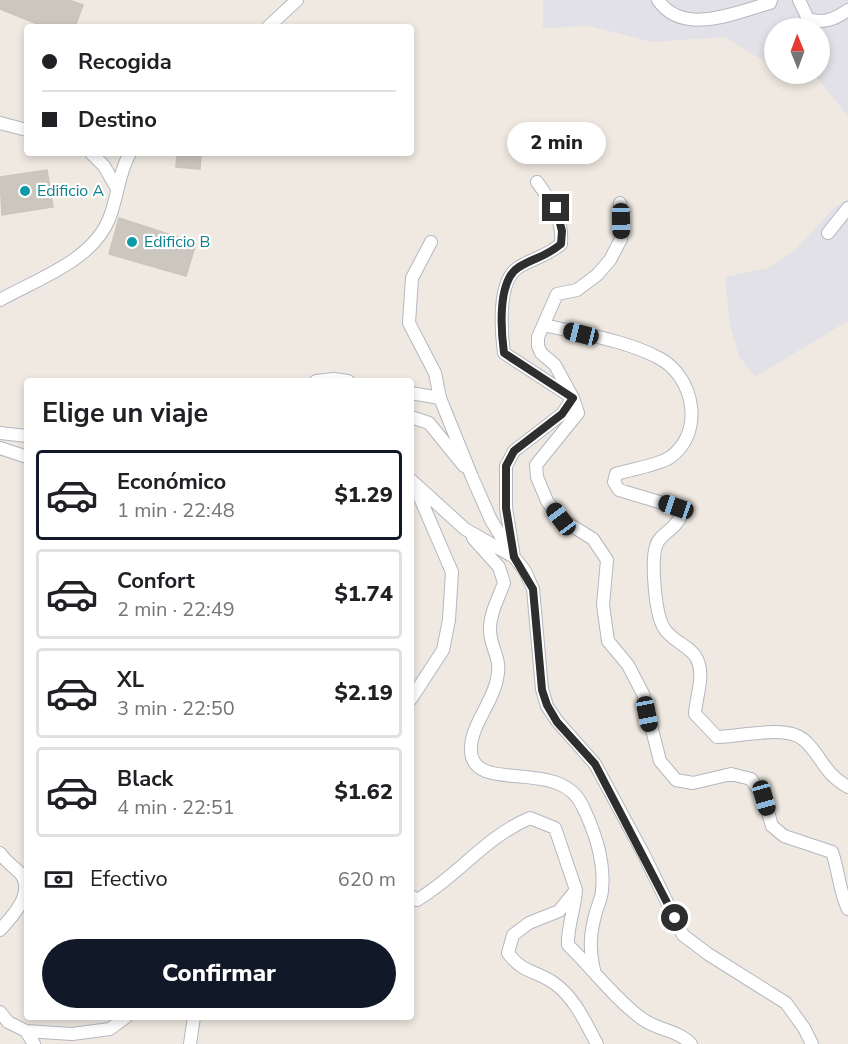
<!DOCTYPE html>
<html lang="es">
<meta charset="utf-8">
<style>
:root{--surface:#fff;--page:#f2f2f2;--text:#202124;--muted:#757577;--line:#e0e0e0;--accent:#111827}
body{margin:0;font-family:"Nunito Sans",sans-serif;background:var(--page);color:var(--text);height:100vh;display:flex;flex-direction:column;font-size:22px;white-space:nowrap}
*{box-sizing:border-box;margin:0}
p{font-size:20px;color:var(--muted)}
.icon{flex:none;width:33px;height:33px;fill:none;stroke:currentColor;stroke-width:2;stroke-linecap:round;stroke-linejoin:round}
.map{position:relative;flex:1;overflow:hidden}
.sheet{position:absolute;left:24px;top:378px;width:390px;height:642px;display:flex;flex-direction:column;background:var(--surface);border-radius:6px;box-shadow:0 3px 9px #0003}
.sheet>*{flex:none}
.top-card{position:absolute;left:24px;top:24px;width:390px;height:132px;border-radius:6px;box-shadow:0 3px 9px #0003;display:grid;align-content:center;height:132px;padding:0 18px;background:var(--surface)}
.needle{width:39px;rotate:359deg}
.controls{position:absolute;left:764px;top:18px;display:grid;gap:12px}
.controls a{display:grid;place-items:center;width:66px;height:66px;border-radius:50%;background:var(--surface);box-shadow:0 3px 9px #0003;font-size:30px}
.end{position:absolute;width:27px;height:27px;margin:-14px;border:8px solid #2e2e2e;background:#fff;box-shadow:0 0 0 3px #fff}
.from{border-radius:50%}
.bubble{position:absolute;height:42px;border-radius:21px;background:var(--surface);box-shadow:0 3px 9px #0003;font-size:20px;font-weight:800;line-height:42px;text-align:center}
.car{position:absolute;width:18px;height:36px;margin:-18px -9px;border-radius:8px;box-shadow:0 0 4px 2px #0007;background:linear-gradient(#222 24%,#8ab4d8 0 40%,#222 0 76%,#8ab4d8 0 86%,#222 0)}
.top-card b{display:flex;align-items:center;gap:21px;height:57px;font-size:22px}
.top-card b+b{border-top:2px solid var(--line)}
.top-card i{width:15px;height:15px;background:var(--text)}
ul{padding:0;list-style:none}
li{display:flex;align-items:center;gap:18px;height:90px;margin:0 12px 9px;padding:0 6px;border:3px solid var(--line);border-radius:6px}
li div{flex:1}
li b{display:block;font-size:22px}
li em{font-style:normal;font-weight:800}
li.selected{border-color:var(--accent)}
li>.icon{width:54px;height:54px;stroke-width:1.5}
h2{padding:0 18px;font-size:27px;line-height:72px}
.pay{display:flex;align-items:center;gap:15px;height:66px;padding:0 18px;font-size:22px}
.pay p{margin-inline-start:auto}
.action{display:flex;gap:12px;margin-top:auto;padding:12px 18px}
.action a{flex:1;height:69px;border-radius:36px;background:var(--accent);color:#fff;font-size:24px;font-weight:800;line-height:69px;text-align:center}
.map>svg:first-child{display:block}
.industrial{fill:#e3e1e8}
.building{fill:#cbc7bf;stroke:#cbc5ba;stroke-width:1.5}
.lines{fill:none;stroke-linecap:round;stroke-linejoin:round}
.minor-casing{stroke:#b4b7c1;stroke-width:14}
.minor{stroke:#fff;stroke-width:12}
.route{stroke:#2e2e2e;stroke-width:8}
.culture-dot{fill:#0f9aa8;stroke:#fff;stroke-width:2}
.labels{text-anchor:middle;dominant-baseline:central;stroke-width:4.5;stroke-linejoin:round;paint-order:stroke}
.culture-label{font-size:16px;fill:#0d838f;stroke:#fff;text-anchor:start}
</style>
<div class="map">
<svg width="848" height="1044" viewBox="0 0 848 1044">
<rect width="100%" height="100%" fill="#efe9e1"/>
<path class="industrial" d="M543 0H848V116L814 74H819V28H774V64L755 56 725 37 652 42 590 26 543 28Z
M848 199V321L755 377 739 356 730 325 725 277 768 268 794 251 833 209Z"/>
<path class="building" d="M0 0H69L83 5 75 27H45L0 9Z
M177 153H201L200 169 176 167Z
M47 170 53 207 2 215 0 177Z
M119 218 196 243 186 276 109 254Z"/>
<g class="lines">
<g class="minor-casing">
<path id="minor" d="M658 0C683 37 736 12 770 3L771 0
M799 0 808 19C824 24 835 19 848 10
M268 27 297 0
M0 123 27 130
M91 153 104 166 116 187
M537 182C552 203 563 218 561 244 544 258 535 257 519 267 497 280 501 331 504 353L573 398 578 413 536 465 537 477 547 501 561 519 593 539 607 560 603 605 608 641 628 665 643 694 660 761 676 780 693 783 731 774 751 779 764 798 772 826 784 836 832 852C839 871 839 891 848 909
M828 233 848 208
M431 242 412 278 409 323 435 373 440 398 472 477 491 520 510 551
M0 300C37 279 92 261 109 219 118 197 118 174 130 153
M544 325C582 334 625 340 659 358 695 377 705 434 669 458 655 466 632 469 616 474L614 482 619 490 676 507 681 515C677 529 659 534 656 546 651 562 655 614 664 628 671 641 691 646 697 659 705 676 696 696 695 714L717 737C740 737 786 724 804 740 823 757 822 772 848 787
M316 381 334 379 348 381
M411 393 440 398
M411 417 429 423 464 466
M0 433 27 436
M0 448 27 457
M411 480 465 529 514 557 525 571 533 589 542 689 547 706 557 721 595 764 643 853 683 935 708 954 786 1003 804 1028 812 1044
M473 538 499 567 504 583C499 597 489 615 490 631 491 650 502 658 497 679 493 703 469 727 471 752 475 795 561 756 583 807 595 832 605 862 602 890 602 897 598 905 596 912 590 933 589 949 594 970
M514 557 506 508V466L514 451 562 414 573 398 555 365 541 353 538 346V337L557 294 577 290 597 275 610 260 621 239 620 203
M411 699 443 650 449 620 452 572 414 484
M0 853C6 862 13 866 20 873 36 892 12 917 0 930
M576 890C575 909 567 927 568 945 592 968 614 998 641 1018 656 1030 678 1030 691 1044
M411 896 417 900C458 876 485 837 530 818L555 828 576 890 559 911 529 923 513 935 508 953C523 974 536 970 554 983 575 998 585 1022 597 1044
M0 1012 8 1022 26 1031 72 1034 110 1029 126 1017
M26 1031 34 1044
M190 1044 194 1017"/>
</g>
<use href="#minor" class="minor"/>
</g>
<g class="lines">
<path class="route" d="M556 208 562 231 561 244C544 258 535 257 519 267 497 280 501 331 504 353L573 398 562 414 514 451 506 466V508L514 557 533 589 542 690 547 705 557 722 595 764 675 918"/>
</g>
<g class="culture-dot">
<circle cx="25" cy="191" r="6"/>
<circle cx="132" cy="242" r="6"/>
</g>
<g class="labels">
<g class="culture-label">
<text x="37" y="191">Edificio A</text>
<text x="144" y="242">Edificio B</text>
</g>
</g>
</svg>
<div class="controls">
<a><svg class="needle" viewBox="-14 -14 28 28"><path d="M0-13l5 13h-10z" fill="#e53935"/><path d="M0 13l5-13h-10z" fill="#757577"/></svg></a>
</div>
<i class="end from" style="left:675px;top:918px"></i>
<i class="end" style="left:556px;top:208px"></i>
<div class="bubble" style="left:507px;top:122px;width:99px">2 min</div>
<i class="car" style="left:621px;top:221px;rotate:179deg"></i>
<i class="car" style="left:581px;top:334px;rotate:284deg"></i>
<i class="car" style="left:676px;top:507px;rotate:289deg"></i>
<i class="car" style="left:561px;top:519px;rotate:323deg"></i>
<i class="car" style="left:647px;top:714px;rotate:169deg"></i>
<i class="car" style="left:764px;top:798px;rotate:164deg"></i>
<div class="top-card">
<b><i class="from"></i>Recogida</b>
<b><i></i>Destino</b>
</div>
<section class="sheet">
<h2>Elige un viaje</h2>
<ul>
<li class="selected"><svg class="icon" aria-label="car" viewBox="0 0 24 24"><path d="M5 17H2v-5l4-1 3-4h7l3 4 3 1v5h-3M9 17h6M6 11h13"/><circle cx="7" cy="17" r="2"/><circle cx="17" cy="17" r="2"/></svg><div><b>Económico</b><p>1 min · 22:48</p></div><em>$1.29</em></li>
<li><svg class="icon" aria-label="car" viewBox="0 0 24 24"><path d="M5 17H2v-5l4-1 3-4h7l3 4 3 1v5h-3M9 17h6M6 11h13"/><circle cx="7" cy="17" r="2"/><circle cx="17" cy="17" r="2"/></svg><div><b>Confort</b><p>2 min · 22:49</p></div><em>$1.74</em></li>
<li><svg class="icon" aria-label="car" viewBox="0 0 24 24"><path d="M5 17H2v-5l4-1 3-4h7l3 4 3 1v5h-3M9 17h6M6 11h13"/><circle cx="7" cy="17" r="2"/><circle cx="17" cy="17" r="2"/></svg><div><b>XL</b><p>3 min · 22:50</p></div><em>$2.19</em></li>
<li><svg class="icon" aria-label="car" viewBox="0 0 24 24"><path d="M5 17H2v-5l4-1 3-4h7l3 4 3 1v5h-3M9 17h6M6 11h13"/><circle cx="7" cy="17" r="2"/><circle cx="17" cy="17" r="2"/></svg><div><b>Black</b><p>4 min · 22:51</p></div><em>$1.62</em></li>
</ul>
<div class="pay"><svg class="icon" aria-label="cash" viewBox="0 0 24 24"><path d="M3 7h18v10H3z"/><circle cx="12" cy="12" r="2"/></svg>Efectivo<p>620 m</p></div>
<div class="action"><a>Confirmar</a></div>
</section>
</div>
